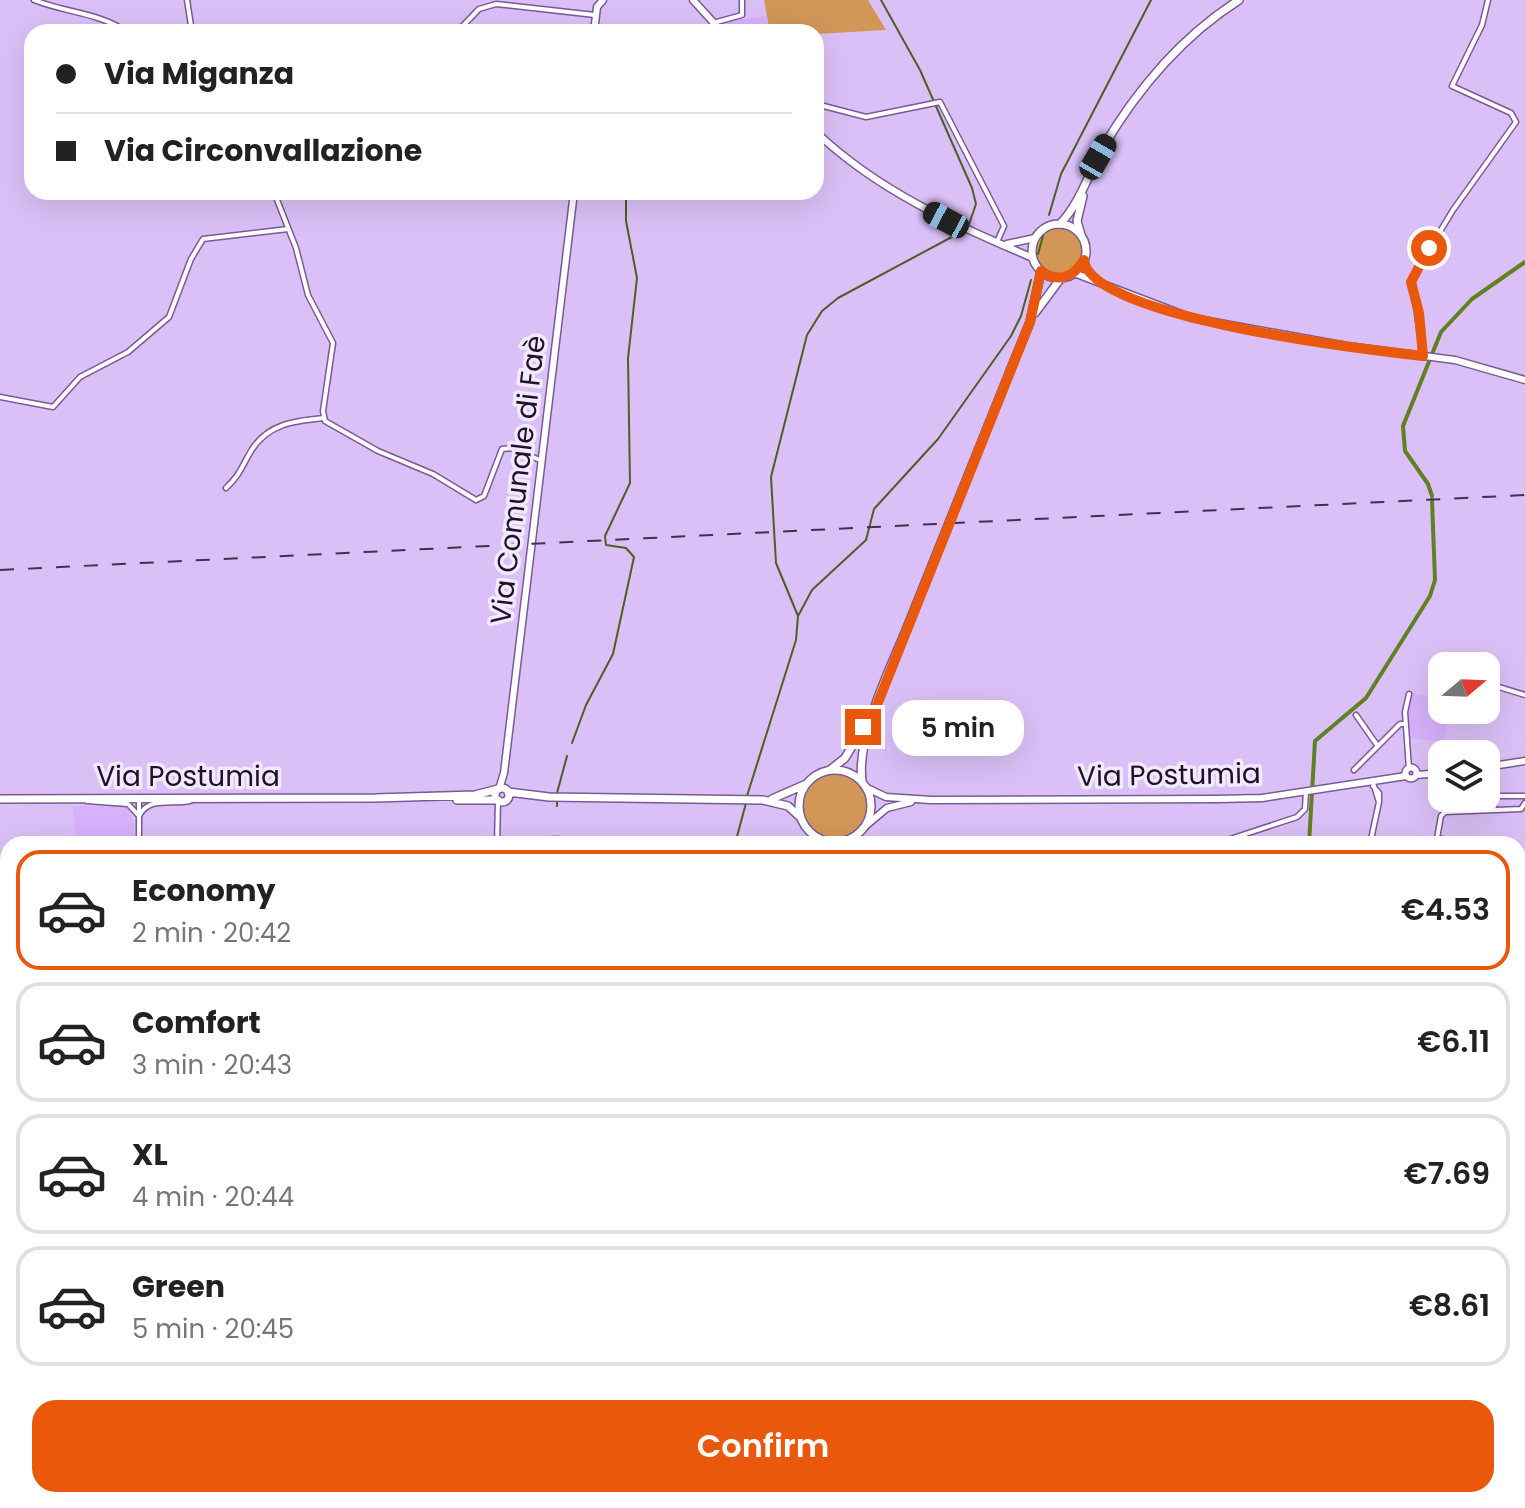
<!DOCTYPE html>
<meta charset="utf-8">
<style>
:root{--surface:#fff;--page:#f6f6f6;--text:#222;--muted:#767676;--line:#e0e0e0;--accent:#ea580c}
body{margin:0;font-family:Poppins,sans-serif;background:var(--page);color:var(--text);height:100vh;display:flex;flex-direction:column;font-size:30px;white-space:nowrap}
*{box-sizing:border-box;margin:0}
p{font-size:26px;color:var(--muted)}
.icon{flex:none;width:44px;height:44px;fill:none;stroke:currentColor;stroke-width:2;stroke-linecap:round;stroke-linejoin:round}
.map{position:relative;flex:1;overflow:hidden}
.details{position:absolute;left:0px;top:836px;width:1526px;height:672px;display:flex;flex-direction:column;background:var(--surface);border-radius:24px 24px 0 0;box-shadow:0 8px 32px #0002}
.details>*{flex:none}
.top-card{position:absolute;left:24px;top:24px;width:800px;height:176px;border-radius:24px;box-shadow:0 8px 32px #0002;display:grid;align-content:center;height:176px;padding:0 32px;background:var(--surface)}
.needle{width:52px;rotate:71deg}
.tools{position:absolute;left:1428px;top:652px;display:grid;gap:16px}
.tools a{display:grid;place-items:center;width:72px;height:72px;border-radius:16px;background:var(--surface);box-shadow:0 8px 32px #0002;font-size:40px}
.end{position:absolute;width:36px;height:36px;margin:-18px;border:10px solid #ea580c;background:#fff;box-shadow:0 0 0 4px #fff}
.from{border-radius:50%}
.bubble{position:absolute;height:56px;border-radius:24px;background:var(--surface);box-shadow:0 8px 32px #0002;font-size:26px;font-weight:600;line-height:56px;text-align:center}
.car{position:absolute;width:24px;height:48px;margin:-24px -12px;border-radius:10px;box-shadow:0 0 6px 2px #0007;background:linear-gradient(#222 24%,#8ab4d8 0 40%,#222 0 76%,#8ab4d8 0 86%,#222 0)}
.top-card b{display:flex;align-items:center;gap:28px;height:76px;font-size:30px}
.top-card b+b{border-top:2px solid var(--line)}
.top-card i{width:20px;height:20px;background:var(--text)}
ul{padding:14px 0 0;list-style:none}
li{display:flex;align-items:center;gap:24px;height:120px;margin:0 16px 12px;padding:0 16px;border:4px solid var(--line);border-radius:24px}
li div{flex:1}
li b{display:block;font-size:30px}
li em{font-style:normal;font-weight:600}
li.current{border-color:var(--accent)}
li>.icon{width:72px;height:72px;stroke-width:1.5}
.action{display:flex;gap:16px;margin-top:auto;padding:16px 32px}
.action a{flex:1;height:92px;border-radius:24px;background:var(--accent);color:#fff;font-size:32px;font-weight:600;line-height:92px;text-align:center}
.map>svg:first-child{display:block}
.built{fill:#d7b1fb}
.green{fill:#d29757}
.lines{fill:none;stroke-linecap:round;stroke-linejoin:round}
.stream{stroke:#4c5f24;stroke-width:2}
.canal{stroke:#608122;stroke-width:4}
.street-casing{stroke:#795a97;stroke-width:7}
.secondary-casing{stroke:#795a97;stroke-width:9}
.primary-casing{stroke:#795a97;stroke-width:10}
.street{stroke:#fff;stroke-width:4}
.secondary{stroke:#fff;stroke-width:6}
.primary{stroke:#fff;stroke-width:7}
.rail{stroke:#40314e;stroke-width:2;stroke-dasharray:14 14;stroke-linecap:butt}
.primary-bridge-casing{stroke:#795a97;stroke-width:10;stroke-linecap:butt}
.primary-bridge{stroke:#fff;stroke-width:7}
.route{stroke:#ea580c;stroke-width:10}
.labels{text-anchor:middle;dominant-baseline:central;stroke-width:7;stroke-linejoin:round;paint-order:stroke}
.street-label{font-size:28px;fill:#1e1129;stroke:#f3e9fe}
</style>
<div class="map">
<svg width="1525" height="1508" viewBox="0 0 1525 1508">
<rect width="100%" height="100%" fill="#dbc0f7"/>
<path class="built" d="M768 16 770 32H728L720 22Z
M1413 693 1442 700V710H1450L1444 742 1408 738 1407 713Z
M73 806H122L129 810 134 824 135 844H77Z"/>
<path class="green" d="M764 0H868L886 30 816 34 770 32Z
M1034 251a25 25 0 1 1 50 0a25 25 0 1 1-50 0Z
M803 806a32 32 0 1 1 64 0a32 32 0 1 1-64 0Z
M1046 1500H1108L1109 1508H1048Z"/>
<g class="lines">
<path class="stream" d="M881 0 920 70 972 188 976 204 968 227
M1049 215 1061 174 1151 0
M1038 254 1043 236
M798 616 812 590 866 540 874 509 938 439 1011 336 1021 316 1031 280
M572 743 586 705 613 654 634 557 626 548 606 545 605 536 630 483 628 358 637 278 626 221V192
M557 793 567 756
M747 796 796 640 798 616 776 563 771 477 807 335 822 311 838 298 963 231
M557 806V799
M735 844 746 803"/>
<path class="canal" d="M1432 496 1428 484 1405 451 1403 426 1441 332 1472 299 1525 262
M1309 844 1315 741 1366 698 1430 596 1435 580 1432 500
M0 918 8 923
M313 1500V1508
M506 1508 526 1500
M1191 1508 1198 1500"/>
<g class="street-casing">
<path id="street" d="M34 0C66 13 98 12 127 32
M187 0 192 32
M713 23 742 15V0
M457 32 479 9 496 4 595 15
M816 104 866 117 940 102 1004 226 997 242
M274 192 296 248 308 295 333 343 323 411 325 421 378 451 433 474 476 500 484 496 502 449 512 448 542 461
M1423 356 1412 278 1453 210 1516 122 1511 113 1452 86 1482 25 1488 0
M0 397 53 407 80 377 128 352 169 317 191 259 203 239 288 229
M226 488C240 475 242 466 251 451 268 423 295 421 324 418
M1489 684 1525 695
M1356 715 1377 745
M1409 769 1405 712 1409 694
M1354 770 1400 724H1405
M1373 783 1379 802V793L1373 786
M139 799V844
M87 801 128 804 139 816
M1493 810 1496 796H1525
M139 816C149 796 172 805 190 801
M1437 838 1465 844
M497 843 558 839
M497 844 498 801
M1215 844 1297 817 1305 809 1306 791
M1370 844 1379 802
M1436 844 1441 816 1445 812 1521 809 1525 803
M1518 897 1525 899
M1525 1065V1122
M1518 1152 1525 1132
M0 1179 8 1178
M1518 1338H1525
M886 1500 921 1508
M470 1508 471 1500
M528 1508 548 1500
M935 1508 940 1500
M1300 1508 1313 1500"/>
</g>
<g class="secondary-casing">
<path id="secondary" d="M693 0 722 32
M594 32 597 7 603 0
M816 132C878 191 955 225 1033 258
M1007 244 1035 238
M1084 260 1087 272 1094 278
M1074 273 1192 318 1347 346 1455 360 1525 380
M1486 767 1525 761
M1405.5 773a5.5 5.5 0 1 1 11 0a5.5 5.5 0 1 1-11 0Z
M1416 775 1442 773
M865 787 886 797 931 800 1217 799 1262 798 1406 776
M499 789 504 773 574 192
M863 828 887 808 911 802
M814 836 819 844
M841 844 848 840
M1169 1500 1174 1508"/>
</g>
<g class="primary-casing">
<path id="primary" d="M1060 224C1080 203 1088 175 1102 149 1136 91 1181 37 1239 0
M1032 251a27 27 0 1 1 54 0a27 27 0 1 1-54 0Z
M1081 235 1077 221 1083 196
M1035 313 1061 278
M1010 371 1030 322 1041 271
M830 770 845 758 872 713
M799 806a36 36 0 1 1 72 0a36 36 0 1 1-72 0Z
M862 782C856 735 891 668 908 625
M495 795a7 7 0 1 1 14 0a7 7 0 1 1-14 0Z
M508 792 549 797 763 800 788 806 800 817
M0 799 375 798 475 795 498 789
M772 799 804 785
M457 800H498"/>
</g>
<use href="#street" class="street"/>
<use href="#secondary" class="secondary"/>
<use href="#primary" class="primary"/>
<path class="rail" d="M0 570 1525 495"/>
<g class="primary-bridge-casing">
<path id="primary-bridge" d="M908 625 1010 371"/>
</g>
<use href="#primary-bridge" class="primary-bridge"/>
</g>
<g class="lines">
<path class="route" d="M863 727 877 705 1030 322 1041 271C1058 283 1073 278 1084 260 1090 318 1370 350 1423 356L1419 313 1411 282 1429 248"/>
</g>
<g class="labels">
<g class="street-label">
<text transform="translate(518 480) rotate(-83)">Via Comunale di Faè</text>
<text transform="translate(1169 775) rotate(-1)">Via Postumia</text>
<text x="188" y="776">Via Postumia</text>
</g>
</g>
</svg>
<div class="tools">
<a><svg class="needle" viewBox="-14 -14 28 28"><path d="M0-13l5 13h-10z" fill="#e53935"/><path d="M0 13l5-13h-10z" fill="#767676"/></svg></a>
<a><svg class="icon" aria-label="layers" viewBox="0 0 24 24"><path d="M12 4l9 5-9 5-9-5zM3 14l9 5 9-5"/></svg></a>
</div>
<i class="end from" style="left:1429px;top:248px"></i>
<i class="end" style="left:863px;top:727px"></i>
<div class="bubble" style="left:892px;top:700px;width:132px">5 min</div>
<i class="car" style="left:1098px;top:157px;rotate:30deg"></i>
<i class="car" style="left:946px;top:220px;rotate:298deg"></i>
<div class="top-card">
<b><i class="from"></i>Via Miganza</b>
<b><i></i>Via Circonvallazione</b>
</div>
<section class="details">
<ul>
<li class="current"><svg class="icon" aria-label="car" viewBox="0 0 24 24"><path d="M5 17H2v-5l4-1 3-4h7l3 4 3 1v5h-3M9 17h6M6 11h13"/><circle cx="7" cy="17" r="2"/><circle cx="17" cy="17" r="2"/></svg><div><b>Economy</b><p>2 min · 20:42</p></div><em>€4.53</em></li>
<li><svg class="icon" aria-label="car" viewBox="0 0 24 24"><path d="M5 17H2v-5l4-1 3-4h7l3 4 3 1v5h-3M9 17h6M6 11h13"/><circle cx="7" cy="17" r="2"/><circle cx="17" cy="17" r="2"/></svg><div><b>Comfort</b><p>3 min · 20:43</p></div><em>€6.11</em></li>
<li><svg class="icon" aria-label="car" viewBox="0 0 24 24"><path d="M5 17H2v-5l4-1 3-4h7l3 4 3 1v5h-3M9 17h6M6 11h13"/><circle cx="7" cy="17" r="2"/><circle cx="17" cy="17" r="2"/></svg><div><b>XL</b><p>4 min · 20:44</p></div><em>€7.69</em></li>
<li><svg class="icon" aria-label="car" viewBox="0 0 24 24"><path d="M5 17H2v-5l4-1 3-4h7l3 4 3 1v5h-3M9 17h6M6 11h13"/><circle cx="7" cy="17" r="2"/><circle cx="17" cy="17" r="2"/></svg><div><b>Green</b><p>5 min · 20:45</p></div><em>€8.61</em></li>
</ul>
<div class="action"><a>Confirm</a></div>
</section>
</div>
